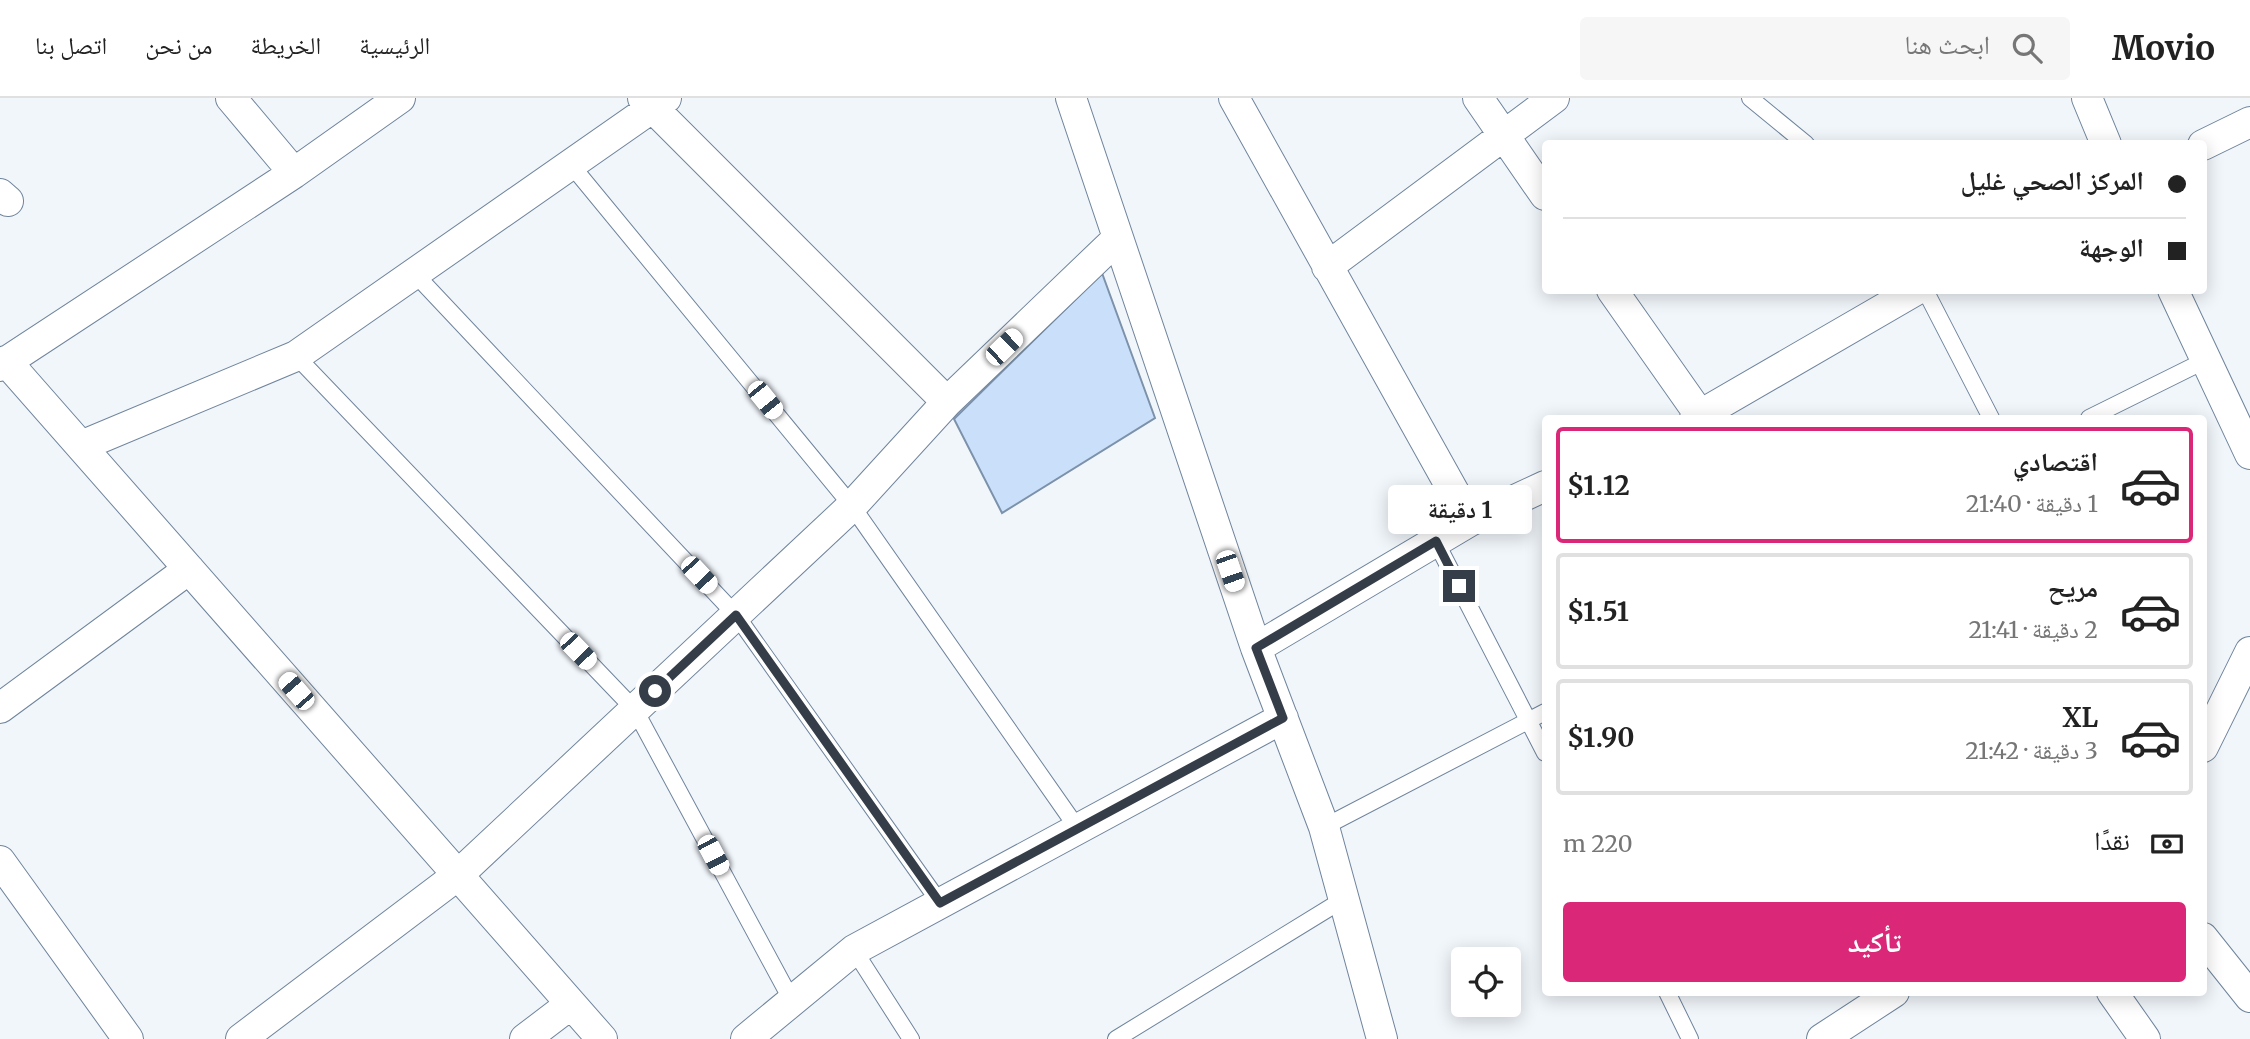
<!DOCTYPE html>
<html lang="ar">
<meta charset="utf-8">
<style>
:root{--surface:#fff;--page:#f6f6f6;--text:#222;--muted:#767676;--line:#e0e0e0;--accent:#db2777}
body{margin:0;font-family:Merriweather,"Noto Naskh Arabic",serif;background:var(--page);color:var(--text);direction:rtl;height:100vh;display:flex;flex-direction:column;font-size:26px;white-space:nowrap}
*{box-sizing:border-box;margin:0}
p{font-size:23px;color:var(--muted)}
.icon{flex:none;width:38px;height:38px;fill:none;stroke:currentColor;stroke-width:2;stroke-linecap:round;stroke-linejoin:round}
.map{position:relative;flex:1;overflow:hidden;direction:ltr}
.panel{position:absolute;left:1542px;top:317px;width:665px;height:581px;display:flex;flex-direction:column;background:var(--surface);border-radius:7px;box-shadow:0 4px 18px #0003;direction:rtl}
.panel>*{flex:none}
.guide{position:absolute;left:1542px;top:42px;width:665px;height:154px;border-radius:7px;box-shadow:0 4px 18px #0003;direction:rtl;display:grid;align-content:center;height:154px;padding:0 21px;background:var(--surface)}
.controls{position:absolute;left:1451px;top:849px;display:grid;gap:14px}
.controls a{display:grid;place-items:center;width:70px;height:70px;border-radius:7px;background:var(--surface);box-shadow:0 4px 18px #0003;font-size:35px}
.end{position:absolute;width:32px;height:32px;margin:-16px;border:9px solid #353e48;background:#fff;box-shadow:0 0 0 4px #fff}
.from{border-radius:50%}
.bubble{position:absolute;height:49px;border-radius:7px;background:var(--surface);box-shadow:0 4px 18px #0003;font-size:23px;font-weight:700;line-height:49px;text-align:center;direction:rtl}
.car{position:absolute;width:21px;height:42px;margin:-21px -10px;border-radius:9px;box-shadow:0 0 5px 2px #0007;background:linear-gradient(#fff 24%,#345 0 40%,#fff 0 76%,#345 0 86%,#fff 0)}
.guide b{display:flex;align-items:center;gap:24px;height:66px;font-size:26px}
.guide b+b{border-top:2px solid var(--line)}
.guide i{width:18px;height:18px;background:var(--text)}
ul{padding:12px 0 0;list-style:none}
li{display:flex;align-items:center;gap:21px;height:116px;margin:0 14px 10px;padding:0 7px;border:4px solid var(--line);border-radius:7px}
li div{flex:1}
li b{display:block;font-size:26px}
li em{font-style:normal;font-weight:700}
li.on{border-color:var(--accent)}
li>.icon{width:63px;height:63px;stroke-width:1.5}
.pay{display:flex;align-items:center;gap:18px;height:77px;padding:0 21px;font-size:26px}
.pay p{margin-inline-start:auto}
.action{display:flex;gap:14px;margin-top:auto;padding:14px 21px}
.action a{flex:1;height:80px;border-radius:7px;background:var(--accent);color:#fff;font-size:28px;font-weight:700;line-height:80px;text-align:center}
header{display:flex;align-items:center;gap:42px;box-sizing:border-box;height:98px;padding:0 35px;background:var(--surface);border-bottom:2px solid var(--line)}
header strong{font-size:33px}
nav{display:flex;gap:38px;margin-inline-start:auto;font-size:24px}
.search{width:490px;height:63px;background:var(--page);display:flex;align-items:center;gap:18px;box-sizing:border-box;padding:0 24px;border-radius:7px;color:var(--muted);font-size:26px}
.map>svg:first-child{display:block}
.building{fill:#cadff9;stroke:#7c91aa;stroke-width:2}
.lines{fill:none;stroke-linecap:round;stroke-linejoin:round}
.lane-casing{stroke:#6f849c;stroke-width:18}
.street-casing{stroke:#6f849c;stroke-width:32}
.lane{stroke:#fff;stroke-width:16}
.street{stroke:#fff;stroke-width:30}
.route{stroke:#353e48;stroke-width:9}
</style>
<header>
<strong>Movio</strong>
<div class="search"><svg class="icon" aria-label="search" viewBox="0 0 24 24"><circle cx="10" cy="10" r="6"/><path d="M15 15l6 6"/></svg>ابحث هنا</div>
<nav><a>الرئيسية</a><a>الخريطة</a><a>من نحن</a><a>اتصل بنا</a></nav>
</header>
<div class="map">
<svg width="2250" height="941" viewBox="0 0 2250 941">
<rect width="100%" height="100%" fill="#f1f6fb"/>
<path class="building" d="M1102 175 1155 320 1002 415 954 321Z"/>
<g class="lines">
<g class="lane-casing">
<path id="lane" d="M1750 0 1806 46
M572 68 852 408 1078 731
M415 176 736 517 940 805
M1925 192 1991 320
M296 258 635 612 792 903
M2089 320 2206 262
M1436 444 1545 655
M1324 729 1545 614
M854 852 911 941
M1667 894 1690 941
M1116 941 1344 801"/>
</g>
<g class="street-casing">
<path id="street" d="M231 0 294 75
M643 0 947 304
M1071 0 1256 550 1324 729 1382 941
M1234 0 1470 423
M1478 0 1545 97
M2087 0 2106 46
M2203 47 2250 24
M0 96 8 103
M1327 169 1554 0
M1612 192 1702 320
M2173 192 2250 356
M6 263 602 941
M0 268 294 75 400 0
M1695 320 1916 192
M81 348 296 258 666 0
M1256 550 1470 423 1545 388
M0 610 189 471
M2203 649 2250 554
M0 763 128 941
M2203 840 2250 899
M2112 894 2145 941
M241 941 458 777 852 408 947 304 1117 141
M525 941 571 906
M746 941 854 852 1283 620
M1822 941 1894 894"/>
</g>
<use href="#lane" class="lane"/>
<use href="#street" class="street"/>
</g>
<g class="lines">
<path class="route" d="M655 593 736 517 940 805 1283 620 1256 550 1436 443 1459 488"/>
</g>
</svg>
<div class="controls">
<a><svg class="icon" aria-label="locate" viewBox="0 0 24 24"><circle cx="12" cy="12" r="6"/><path d="M12 2v4M12 18v4M2 12h4M18 12h4"/></svg></a>
</div>
<i class="end from" style="left:655px;top:593px"></i>
<i class="end" style="left:1459px;top:488px"></i>
<div class="bubble" style="left:1388px;top:387px;width:144px">1 دقيقة</div>
<i class="car" style="left:1004px;top:249px;rotate:46deg"></i>
<i class="car" style="left:765px;top:302px;rotate:141deg"></i>
<i class="car" style="left:1230px;top:473px;rotate:161deg"></i>
<i class="car" style="left:699px;top:477px;rotate:137deg"></i>
<i class="car" style="left:578px;top:553px;rotate:136deg"></i>
<i class="car" style="left:296px;top:593px;rotate:319deg"></i>
<i class="car" style="left:713px;top:757px;rotate:152deg"></i>
<div class="guide">
<b><i class="from"></i>المركز الصحي غليل</b>
<b><i></i>الوجهة</b>
</div>
<section class="panel">
<ul>
<li class="on"><svg class="icon" aria-label="car" viewBox="0 0 24 24"><path d="M5 17H2v-5l4-1 3-4h7l3 4 3 1v5h-3M9 17h6M6 11h13"/><circle cx="7" cy="17" r="2"/><circle cx="17" cy="17" r="2"/></svg><div><b>اقتصادي</b><p>1 دقيقة · 21:40</p></div><em>$1.12</em></li>
<li><svg class="icon" aria-label="car" viewBox="0 0 24 24"><path d="M5 17H2v-5l4-1 3-4h7l3 4 3 1v5h-3M9 17h6M6 11h13"/><circle cx="7" cy="17" r="2"/><circle cx="17" cy="17" r="2"/></svg><div><b>مريح</b><p>2 دقيقة · 21:41</p></div><em>$1.51</em></li>
<li><svg class="icon" aria-label="car" viewBox="0 0 24 24"><path d="M5 17H2v-5l4-1 3-4h7l3 4 3 1v5h-3M9 17h6M6 11h13"/><circle cx="7" cy="17" r="2"/><circle cx="17" cy="17" r="2"/></svg><div><b>XL</b><p>3 دقيقة · 21:42</p></div><em>$1.90</em></li>
</ul>
<div class="pay"><svg class="icon" aria-label="cash" viewBox="0 0 24 24"><path d="M3 7h18v10H3z"/><circle cx="12" cy="12" r="2"/></svg>نقدًا<p>220 m</p></div>
<div class="action"><a>تأكيد</a></div>
</section>
</div>
